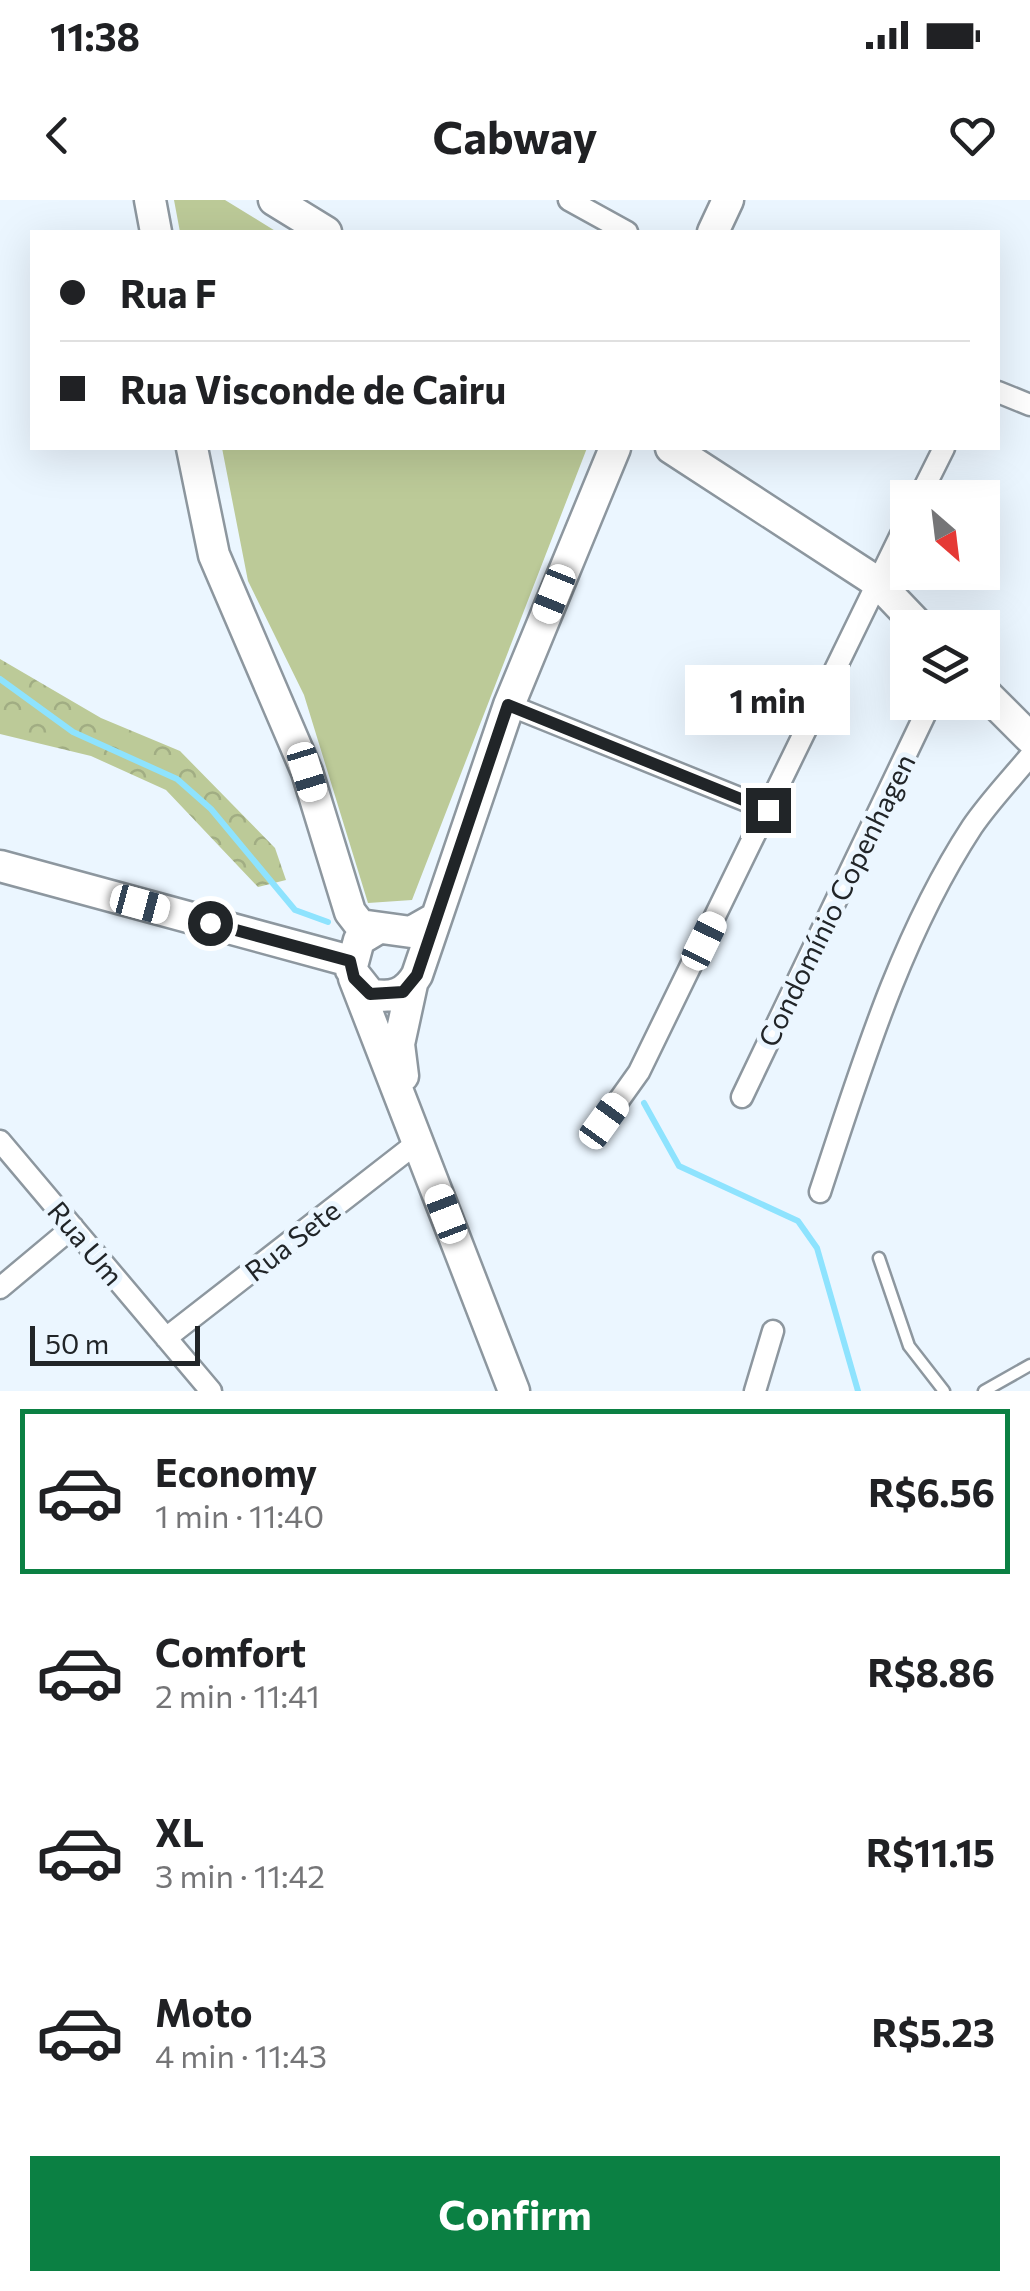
<!DOCTYPE html>
<meta charset="utf-8">
<style>
:root{--surface:#fff;--page:#f6f6f6;--text:#202124;--muted:#757577;--line:#e0e0e0;--accent:#0b8043}
body{margin:0;font-family:Commissioner,sans-serif;background:var(--page);color:var(--text);height:100vh;display:flex;flex-direction:column;font-size:38px;white-space:nowrap}
*{box-sizing:border-box;margin:0}
p{font-size:32px;color:var(--muted)}
.icon{flex:none;width:55px;height:55px;fill:none;stroke:currentColor;stroke-width:2;stroke-linecap:round;stroke-linejoin:round}
.map{position:relative;height:1191px;overflow:hidden}
.sheet{display:flex;flex-direction:column;background:var(--surface);flex:1}
.sheet>*{flex:none}
.guide{position:absolute;left:30px;top:30px;width:970px;height:220px;border-radius:0px;box-shadow:0 10px 40px #0002;display:grid;align-content:center;height:220px;padding:0 30px;background:var(--surface)}
.needle{width:65px;rotate:152deg}
.controls{position:absolute;left:890px;top:280px;display:grid;gap:20px}
.controls a{display:grid;place-items:center;width:110px;height:110px;border-radius:0px;background:var(--surface);box-shadow:0 10px 40px #0002;font-size:50px}
.scale{position:absolute;left:30px;bottom:25px;width:170px;box-sizing:border-box;padding-left:10px;border:5px solid #212528;border-top:0;font-size:28px;line-height:35px;white-space:nowrap;color:#212528;-webkit-text-stroke:8px #ebf6ff;paint-order:stroke}
.end{position:absolute;width:45px;height:45px;margin:-22px;border:12px solid #212528;background:#fff;box-shadow:0 0 0 5px #fff}
.from{border-radius:50%}
.bubble{position:absolute;height:70px;border-radius:0px;background:var(--surface);box-shadow:0 10px 40px #0002;font-size:32px;font-weight:700;line-height:70px;text-align:center}
.car{position:absolute;width:30px;height:60px;margin:-30px -15px;border-radius:12px;box-shadow:0 0 8px 2px #0007;background:linear-gradient(#fff 24%,#345 0 40%,#fff 0 76%,#345 0 86%,#fff 0)}
.guide b{display:flex;align-items:center;gap:35px;height:95px;font-size:38px}
.guide b+b{border-top:2px solid var(--line)}
.guide i{width:25px;height:25px;background:var(--text)}
ul{padding:18px 0 0;list-style:none}
li{display:flex;align-items:center;gap:30px;height:165px;margin:0 20px 15px;padding:0 10px;border:5px solid transparent;border-radius:0px}
li div{flex:1}
li b{display:block;font-size:38px}
li em{font-style:normal;font-weight:700}
li.on{border-color:var(--accent)}
li>.icon{width:90px;height:90px;stroke-width:1.5}
.action{display:flex;gap:20px;margin-top:auto;padding:20px 30px}
.action a{flex:1;height:115px;border-radius:0px;background:var(--accent);color:#fff;font-size:40px;font-weight:700;line-height:115px;text-align:center}
.status{display:flex;justify-content:space-between;align-items:center;height:70px;padding:0 50px;background:var(--surface);direction:ltr}
.status svg{height:28px;fill:currentColor}
header{display:flex;justify-content:space-between;align-items:center;height:130px;padding:0 30px;background:var(--surface);font-size:45px;font-weight:700}
.map>svg:first-child{display:block}
.grass{fill:#bcca98}
.forest{fill:url(#forest-crowns)}
.lines{fill:none;stroke-linecap:round;stroke-linejoin:round}
.stream{stroke:#8ee3fe;stroke-width:6}
.lane-casing{stroke:#8d979f;stroke-width:15}
.street-casing{stroke:#8d979f;stroke-width:25}
.secondary-casing{stroke:#8d979f;stroke-width:35}
.lane{stroke:#fff;stroke-width:10}
.street{stroke:#fff;stroke-width:20}
.secondary{stroke:#fff;stroke-width:30}
.route{stroke:#212528;stroke-width:12}
.labels{text-anchor:middle;dominant-baseline:central;stroke-width:10;stroke-linejoin:round;paint-order:stroke}
.street-label{font-size:28px;fill:#212528;stroke:#ebf6ff}
</style>
<div class="status"><b>11:38</b><svg viewBox="0 0 49 12"><path d="M0 12V9h3v3zM5 12V6h3v6zM10 12V3h3v9zM15 12V0h3v12zM26 1h20v11H26zM47 4h2v5h-2z"/></svg></div>
<header><svg class="icon" aria-label="back" viewBox="0 0 24 24"><path d="M15 5l-7 7 7 7"/></svg>Cabway<svg class="icon" aria-label="heart" viewBox="0 0 24 24"><path d="M12 20l-8-8c-3-5 5-10 8-4 3-6 11-1 8 4z"/></svg></header>
<div class="map">
<svg width="1030" height="1191" viewBox="0 0 1030 1191">
<defs>
<pattern id="forest-crowns" width="20" height="18" patternUnits="userSpaceOnUse" patternTransform="scale(2.5)"><rect width="20" height="18" fill="#bcca98"/><path d="M2 6a3 3 0 1 1 6 0M12 15a3 3 0 1 1 6 0" fill="none" stroke="#a1ad83"/></pattern>
</defs>
<rect width="100%" height="100%" fill="#ebf6ff"/>
<path class="grass" d="M174 0H225L277 32H180Z
M222 248H587L412 700 368 703 304 495 248 381Z"/>
<path class="forest" d="M0 459 101 518 180 551 275 648 286 680 258 687 166 590 91 556 0 534Z"/>
<g class="lines">
<path class="stream" d="M0 479 73 532 177 579 211 609 295 710 328 722
M644 903 679 966 798 1021 817 1048 858 1191"/>
<g class="lane-casing">
<path id="lane" d="M879 1058 909 1146 944 1191
M984 1191 1030 1165"/>
</g>
<g class="street-casing">
<path id="street" d="M569 0 627 32
M998 192 1030 205
M919 298 944 248
M509 505 769 610
M742 897 931 502
M604 921 639 872 908 320
M0 941 211 1191
M820 992C861 868 900 737 972 627 989 602 1011 579 1030 556
M0 1088 73 1027
M166 1138 418 942
M755 1191 773 1131"/>
</g>
<g class="secondary-casing">
<path id="secondary" d="M150 0 156 32
M274 0 326 32
M713 32 728 0
M192 248 214 355 307 572 350 712 360 725 411 732 434 719
M671 248 877 382 921 428
M982 490 1030 538
M0 666 350 761
M379 728 359 740 351 770 370 794C391 799 406 794 417 775L509 505 615 248
M354 778 514 1191
M403 876 399 844 412 784"/>
</g>
<use href="#lane" class="lane"/>
<use href="#street" class="street"/>
<use href="#secondary" class="secondary"/>
</g>
<g class="lines">
<path class="route" d="M210 723 350 761 354 778 370 794 403 792 417 775 508 505 768 610"/>
</g>
<g class="labels">
<g class="street-label">
<text transform="translate(836 700) rotate(-64)">Condomínio Copenhagen</text>
<text transform="translate(292 1040) rotate(-38)">Rua Sete</text>
<text transform="translate(86 1043) rotate(50)">Rua Um</text>
</g>
</g>
</svg>
<div class="controls">
<a><svg class="needle" viewBox="-14 -14 28 28"><path d="M0-13l5 13h-10z" fill="#e53935"/><path d="M0 13l5-13h-10z" fill="#757577"/></svg></a>
<a><svg class="icon" aria-label="layers" viewBox="0 0 24 24"><path d="M12 4l9 5-9 5-9-5zM3 14l9 5 9-5"/></svg></a>
</div>
<div class="scale">50 m</div>
<i class="end from" style="left:210px;top:723px"></i>
<i class="end" style="left:768px;top:610px"></i>
<div class="bubble" style="left:685px;top:465px;width:165px">1 min</div>
<i class="car" style="left:554px;top:394px;rotate:202deg"></i>
<i class="car" style="left:307px;top:572px;rotate:163deg"></i>
<i class="car" style="left:140px;top:704px;rotate:105deg"></i>
<i class="car" style="left:704px;top:741px;rotate:26deg"></i>
<i class="car" style="left:604px;top:921px;rotate:36deg"></i>
<i class="car" style="left:446px;top:1014px;rotate:339deg"></i>
<div class="guide">
<b><i class="from"></i>Rua F</b>
<b><i></i>Rua Visconde de Cairu</b>
</div>
</div>
<section class="sheet">
<ul>
<li class="on"><svg class="icon" aria-label="car" viewBox="0 0 24 24"><path d="M5 17H2v-5l4-1 3-4h7l3 4 3 1v5h-3M9 17h6M6 11h13"/><circle cx="7" cy="17" r="2"/><circle cx="17" cy="17" r="2"/></svg><div><b>Economy</b><p>1 min · 11:40</p></div><em>R$6.56</em></li>
<li><svg class="icon" aria-label="car" viewBox="0 0 24 24"><path d="M5 17H2v-5l4-1 3-4h7l3 4 3 1v5h-3M9 17h6M6 11h13"/><circle cx="7" cy="17" r="2"/><circle cx="17" cy="17" r="2"/></svg><div><b>Comfort</b><p>2 min · 11:41</p></div><em>R$8.86</em></li>
<li><svg class="icon" aria-label="car" viewBox="0 0 24 24"><path d="M5 17H2v-5l4-1 3-4h7l3 4 3 1v5h-3M9 17h6M6 11h13"/><circle cx="7" cy="17" r="2"/><circle cx="17" cy="17" r="2"/></svg><div><b>XL</b><p>3 min · 11:42</p></div><em>R$11.15</em></li>
<li><svg class="icon" aria-label="car" viewBox="0 0 24 24"><path d="M5 17H2v-5l4-1 3-4h7l3 4 3 1v5h-3M9 17h6M6 11h13"/><circle cx="7" cy="17" r="2"/><circle cx="17" cy="17" r="2"/></svg><div><b>Moto</b><p>4 min · 11:43</p></div><em>R$5.23</em></li>
</ul>
<div class="action"><a>Confirm</a></div>
</section>
